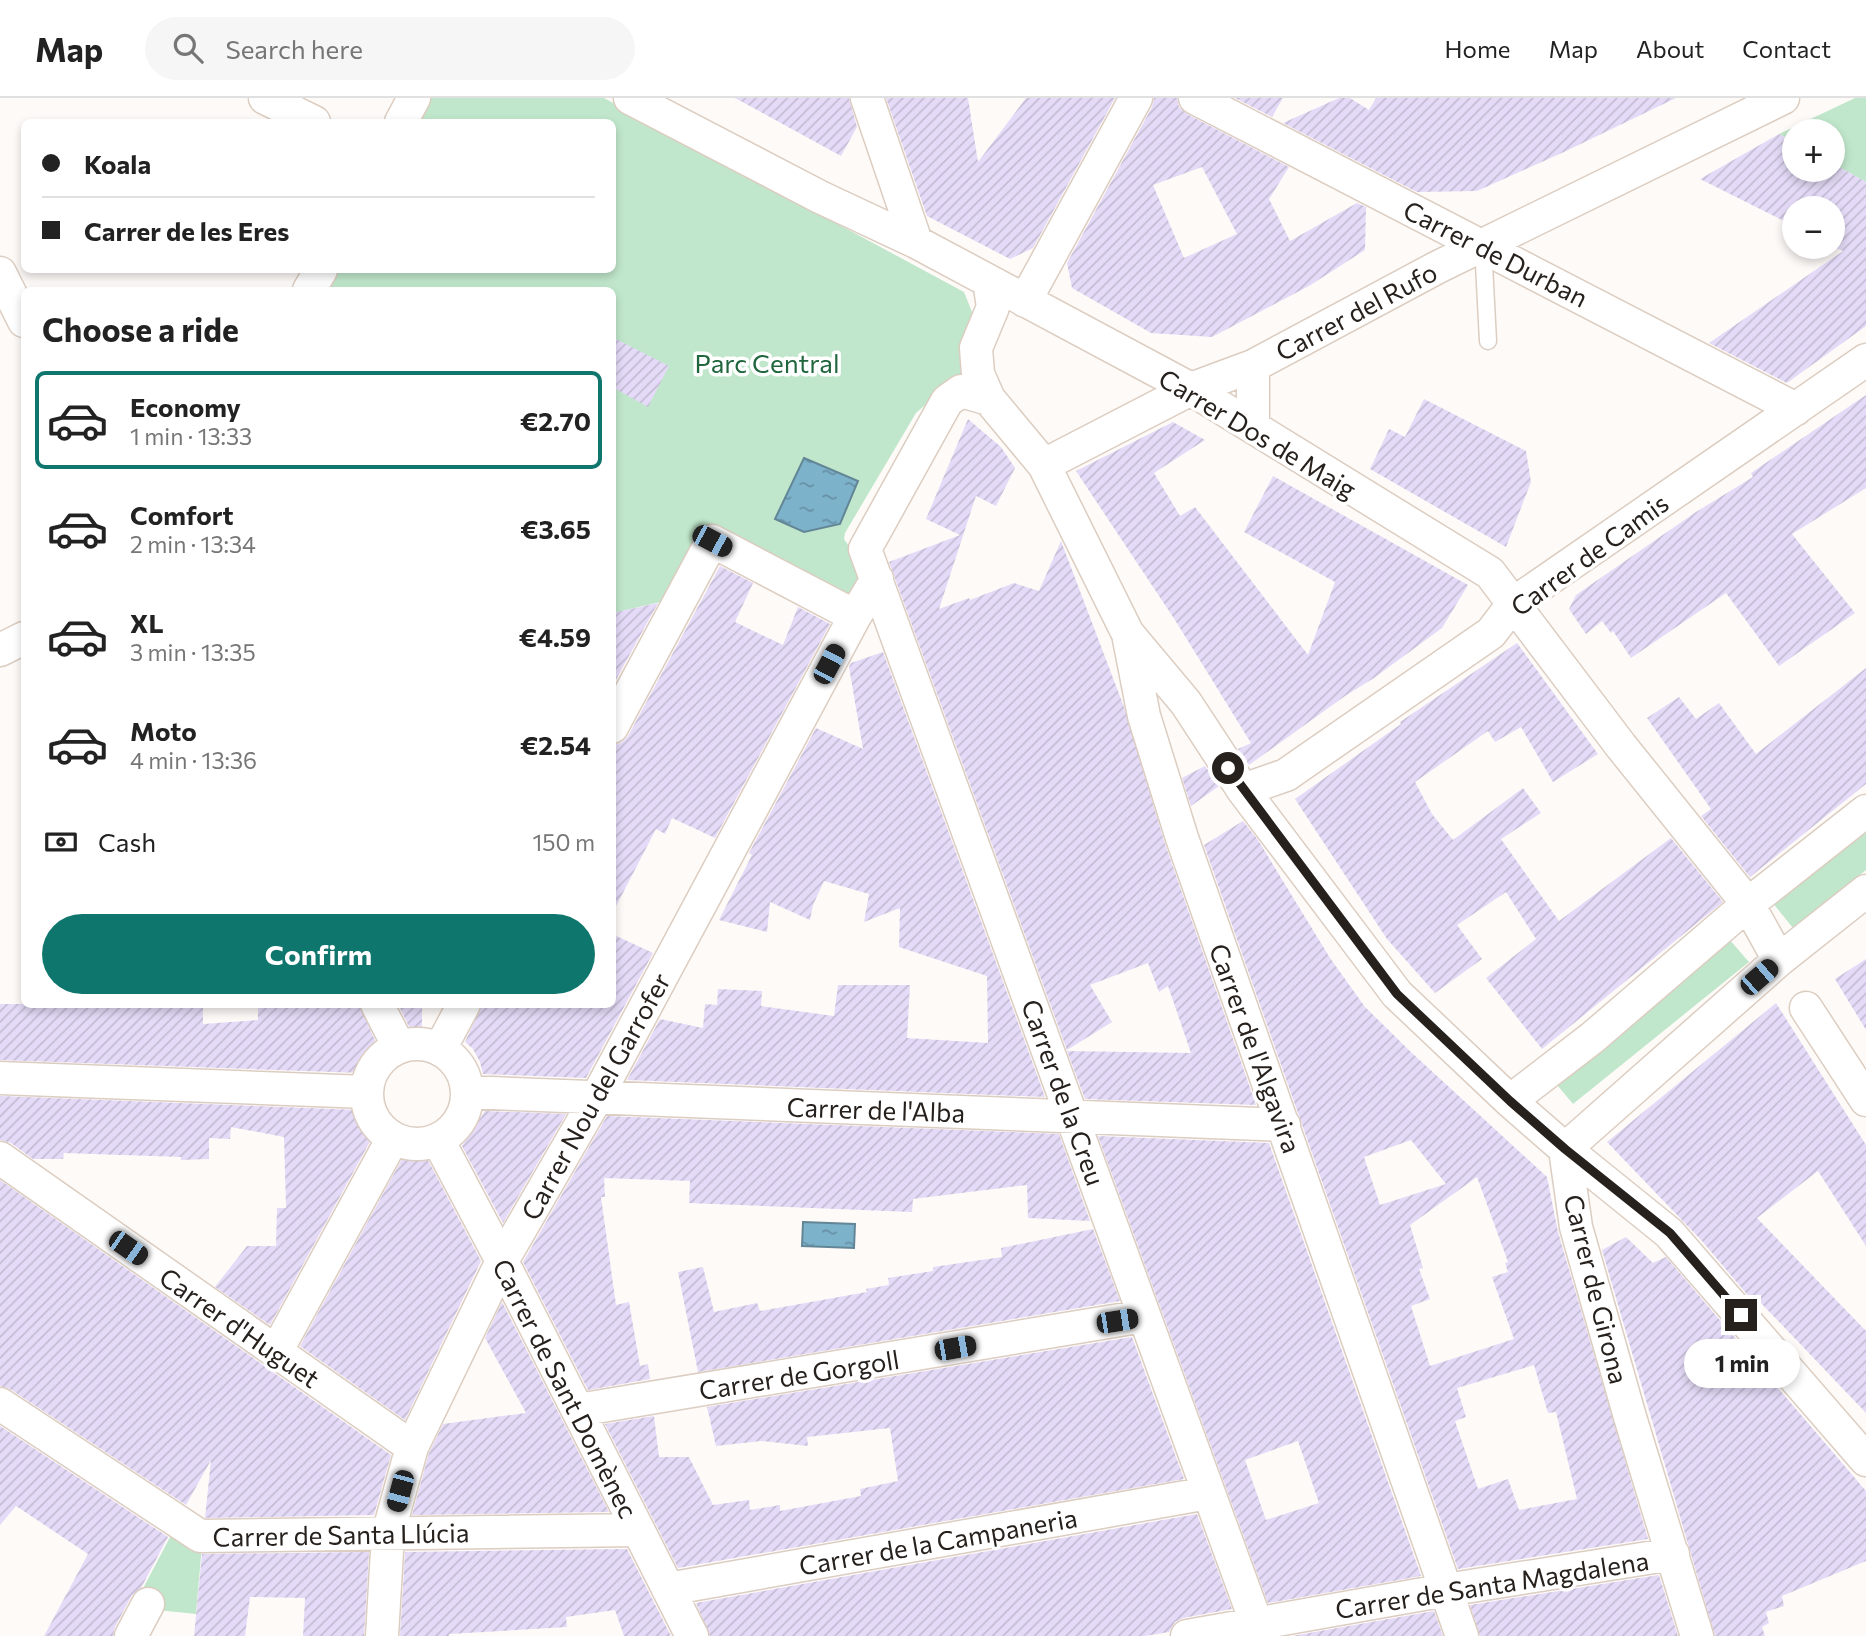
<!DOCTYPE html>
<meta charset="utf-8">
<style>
:root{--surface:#fff;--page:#f6f6f6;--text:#222;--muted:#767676;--line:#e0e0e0;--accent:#0f766e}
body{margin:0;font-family:Commissioner,sans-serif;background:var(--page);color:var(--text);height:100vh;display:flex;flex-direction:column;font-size:26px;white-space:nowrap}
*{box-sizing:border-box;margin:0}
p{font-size:23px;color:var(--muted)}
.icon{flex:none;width:38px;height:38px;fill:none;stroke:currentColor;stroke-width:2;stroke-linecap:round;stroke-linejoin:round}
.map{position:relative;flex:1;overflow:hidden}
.sheet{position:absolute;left:21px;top:189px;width:595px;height:721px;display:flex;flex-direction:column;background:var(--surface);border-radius:10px;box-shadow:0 4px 10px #0003}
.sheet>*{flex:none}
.hud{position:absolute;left:21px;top:21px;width:595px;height:154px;border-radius:10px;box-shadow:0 4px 10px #0003;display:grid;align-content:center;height:154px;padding:0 21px;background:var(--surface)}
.fabs{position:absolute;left:1782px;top:21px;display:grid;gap:14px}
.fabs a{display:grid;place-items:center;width:63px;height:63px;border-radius:50%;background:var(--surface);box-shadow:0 4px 10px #0003;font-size:35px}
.end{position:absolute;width:32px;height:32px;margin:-16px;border:9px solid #27211d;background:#fff;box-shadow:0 0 0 4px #fff}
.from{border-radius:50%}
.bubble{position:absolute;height:49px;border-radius:24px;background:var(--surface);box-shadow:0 4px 10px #0003;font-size:23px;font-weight:700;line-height:49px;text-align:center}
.car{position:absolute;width:21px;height:42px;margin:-21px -10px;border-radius:9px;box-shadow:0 0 5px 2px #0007;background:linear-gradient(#222 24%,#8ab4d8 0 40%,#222 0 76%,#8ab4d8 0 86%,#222 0)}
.hud b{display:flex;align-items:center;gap:24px;height:66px;font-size:26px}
.hud b+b{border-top:2px solid var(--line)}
.hud i{width:18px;height:18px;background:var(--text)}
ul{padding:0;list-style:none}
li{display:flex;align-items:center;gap:21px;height:98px;margin:0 14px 10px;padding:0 7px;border:4px solid transparent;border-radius:10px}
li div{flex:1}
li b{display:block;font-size:26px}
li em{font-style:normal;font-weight:700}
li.selected{border-color:var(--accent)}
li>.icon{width:63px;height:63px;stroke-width:1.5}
h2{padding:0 21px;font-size:32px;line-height:84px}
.pay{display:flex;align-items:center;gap:18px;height:77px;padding:0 21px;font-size:26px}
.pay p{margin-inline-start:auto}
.primary-button{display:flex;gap:14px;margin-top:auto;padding:14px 21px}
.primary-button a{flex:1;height:80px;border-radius:42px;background:var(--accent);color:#fff;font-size:28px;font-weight:700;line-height:80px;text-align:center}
header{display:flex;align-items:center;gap:42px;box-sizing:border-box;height:98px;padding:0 35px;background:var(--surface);border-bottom:2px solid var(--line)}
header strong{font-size:33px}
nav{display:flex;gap:38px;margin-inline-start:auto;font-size:24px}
.search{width:490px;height:63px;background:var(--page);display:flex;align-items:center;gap:18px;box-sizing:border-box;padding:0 24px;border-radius:38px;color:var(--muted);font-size:26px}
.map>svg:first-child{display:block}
.green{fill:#c0e7cb}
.water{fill:url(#water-ripples);stroke:#638697;stroke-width:2}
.building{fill:url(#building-hatch);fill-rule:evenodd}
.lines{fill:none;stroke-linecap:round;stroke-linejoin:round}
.service-casing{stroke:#dccdc1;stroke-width:19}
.minor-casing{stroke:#dccdc1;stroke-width:35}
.service{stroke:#fff;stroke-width:16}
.minor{stroke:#fff;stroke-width:32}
.route{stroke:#27211d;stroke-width:9}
.labels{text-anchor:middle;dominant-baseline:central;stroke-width:7;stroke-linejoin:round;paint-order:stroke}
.street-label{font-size:26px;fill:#27211d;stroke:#fff}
.park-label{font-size:26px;fill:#1f663d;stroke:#fff}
</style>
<header>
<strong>Map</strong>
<div class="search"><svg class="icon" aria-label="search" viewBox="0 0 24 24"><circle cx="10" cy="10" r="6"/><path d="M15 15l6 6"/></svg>Search here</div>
<nav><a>Home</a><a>Map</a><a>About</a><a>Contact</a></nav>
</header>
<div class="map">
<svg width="1866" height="1538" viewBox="0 0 1866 1538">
<defs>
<pattern id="water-ripples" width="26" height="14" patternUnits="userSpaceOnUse" patternTransform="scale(1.75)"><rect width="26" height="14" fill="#7db2cb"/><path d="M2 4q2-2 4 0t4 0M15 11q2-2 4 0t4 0" fill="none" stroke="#6690a4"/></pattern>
<pattern id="building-hatch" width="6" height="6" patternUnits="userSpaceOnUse" patternTransform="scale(1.75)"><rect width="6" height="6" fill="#e5dbf8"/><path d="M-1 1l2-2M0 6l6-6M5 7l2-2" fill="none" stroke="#c4bcd4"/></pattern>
</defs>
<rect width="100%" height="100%" fill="#fefaf8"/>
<path class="green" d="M424 0H604L964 194 972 214 966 248 971 281 956 280 916 315 845 435 844 441 867 475 851 504 716 434 669 502 613 515 612 192H319L331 172H612V24H411Z
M1855 0H1866V84L1832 65V33H1794V44L1779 36Z
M1866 729V772L1793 830 1772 804Z
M1729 841 1749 864 1573 1006 1553 982Z
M178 1424 203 1435 196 1516 157 1512 138 1500Z"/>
<path class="water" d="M804 360 858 383 840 426 804 434 775 421Z
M803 1124 855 1126 854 1150 802 1148Z"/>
<path class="building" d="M735 0H849L857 29 841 58Z
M886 0H968L978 64 1026 0H1115L1033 150 1010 161 927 118Z
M1154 0H1177L1179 9 1187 16 1289 69 1269 101 1290 143 1357 105 1366 109 1365 152 1309 188 1212 239 1151 235 1072 190 1067 165 1152 9ZM1202 69 1237 136 1184 160 1153 87Z
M1235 0H1283L1272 19Z
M1339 0H1350L1369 12 1376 0H1676L1564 54 1477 93 1417 94 1283 25Z
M1779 36 1794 44V72H1832V65L1866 84V228L1787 285 1709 245 1843 153 1832 148V110H1794V128L1700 81Z
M612 239 669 268 648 309 612 289Z
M1866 297V390L1792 436 1855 515 1779 568 1726 495 1631 560 1613 533 1611 535 1602 523 1586 536 1569 511 1576 497 1696 414 1753 379 1751 375Z
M1424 301 1526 353 1531 384 1506 449 1370 371 1389 331 1405 339Z
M968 321 1001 349 1015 370 996 408 976 398 939 511 969 500 970 502 1014 485 1039 493 1061 443 1124 609 1165 746 1256 1007 1085 1001 1067 953 1191 955 1168 888 1159 894 1148 865 1090 887 1112 924 1067 952 889 464 960 437 926 421Z
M1173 324 1205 342 1154 375 1180 418 1195 409 1308 557 1335 484 1244 434 1273 378 1468 487 1442 530 1374 580 1345 598 1249 667 1238 651 1251 645 1175 522 1076 373Z
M720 468 753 485 735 524 783 547 798 509 830 526 715 740 672 720 665 736 656 731 612 816V647L621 645 628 638Z
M658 505 612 589V515Z
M1517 545 1598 656 1553 684 1521 629 1495 644 1488 633 1415 684 1432 716 1453 742 1523 690 1541 715 1501 741 1559 823 1671 740 1723 804 1542 951 1486 880 1536 841 1506 794 1457 827 1482 861 1435 895 1387 841 1295 701 1401 626 1400 624Z
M883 554 1045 999 627 982 660 921 703 930 705 906 717 907 718 891 762 893 761 908 834 918 838 887H910L907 940 988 945 987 878 899 849 900 810 864 824 869 796 824 783 813 807 810 822 770 804 767 834 719 822 752 757 749 755 816 630 863 651 849 569 851 565Z
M1866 570V686L1750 779 1701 718 1711 711 1647 620 1679 599 1696 621 1719 605 1756 656Z
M1205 668 1219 688 1191 708 1182 680Z
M1243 723 1258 742 1330 860 1365 909 1412 955 1547 1079 1558 1134 1648 1441 1458 1471 1204 747ZM1411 1042 1446 1086 1380 1107 1364 1059ZM1477 1079 1508 1164 1505 1165 1508 1174 1492 1179 1514 1241 1430 1268 1411 1208 1430 1201 1419 1171 1423 1170 1410 1127ZM1534 1267 1548 1315 1556 1314 1577 1401 1519 1412 1508 1381 1478 1391 1455 1323 1466 1319 1457 1290Z
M612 836 653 855 586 980 483 976 480 964 473 951 465 944 482 906H612Z
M1866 861V932L1835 881Z
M1776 905 1866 1047V1148L1818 1073 1757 1120 1866 1233V1315L1760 1204 1756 1207 1702 1143 1607 1044Z
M0 906H203V926L258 922V906H359L377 947 361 975 0 962Z
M398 906H422V930L410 931Z
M0 998 360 1012 373 1038 270 1227 215 1189 247 1148H276L277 1110H286L284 1039 231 1029 230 1041 209 1040V1061L181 1062V1059L64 1055 63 1061H33L11 1045 0 1042Z
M485 1013 566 1016 503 1125 462 1048Z
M607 1018 1059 1036 1090 1123 1028 1120 1027 1087 913 1101 912 1114 689 1105 690 1083 604 1080 605 1099H601L616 1207 629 1204 640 1268 648 1266 650 1281 588 1292 523 1164Z
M1098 1038 1269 1045 1421 1478 1268 1505ZM1298 1343 1319 1405 1266 1422 1245 1362Z
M402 1061 428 1062 481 1163 405 1322 300 1248Z
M0 1082 391 1357 374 1417 205 1420 211 1362 186 1407 10 1291 0 1288Z
M1093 1131 1120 1203 698 1274 678 1174 703 1169 714 1214 757 1205 760 1213 867 1194 866 1191 889 1187 888 1180 933 1173V1169L1002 1159 1001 1150Z
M1626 1139 1653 1165 1666 1159 1866 1393V1463L1782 1498 1784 1508 1766 1514 1769 1525 1762 1529 1765 1538H1715L1602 1152Z
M502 1204 609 1414 412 1417 429 1355 443 1326 526 1315 485 1240Z
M1132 1239 1184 1381 678 1470 605 1326 654 1318 659 1359H689L713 1407 749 1402 750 1412 780 1407V1413L861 1398 860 1391 898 1383 890 1330 807 1339 808 1348 761 1343 716 1348 707 1309Z
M0 1328 168 1439 141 1490 132 1497 115 1529 113 1538H44L88 1456 16 1408 0 1427Z
M1197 1416 1232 1511 1183 1520 1175 1524 1169 1534 1145 1538H710L696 1505Z
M627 1451 671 1538H624L615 1512 566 1519 567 1529 449 1536V1538H400L405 1454Z
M369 1454 364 1538H303L305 1500 250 1499 245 1538H194L202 1456Z
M1659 1477 1678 1538H1480L1470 1507Z
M1434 1513 1443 1538H1292Z"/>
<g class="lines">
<g class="service-casing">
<path id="service" d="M1483 147 1488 243"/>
</g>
<g class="minor-casing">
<path id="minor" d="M265 0 314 24
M630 0 820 99 916 144 1191 291 1490 475 1621 648 1748 806 1779 862
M867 0 916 144
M1195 0 1796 311
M401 24 414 0
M0 175 24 223
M989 183 993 209 976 250 978 276 989 301 1044 367 1128 536 1144 618 1182 740 1462 1538
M309 192 321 172
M1025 203 1136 0
M1253 268V329
M989 301 961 293 947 303 865 451 1261 1538
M1044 367 1191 291 1253 268 1438 169 1783 0
M1129 537 1186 605 1243 692 1397 896 1510 1003 1565 1051 1669 1135 1866 1362
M0 552 24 540
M612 629 712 443 855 518
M1243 692 1286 677 1491 535 1514 505 1866 262
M377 906 399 949
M1806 910 1866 1002
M367 996a50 50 0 1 1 100 0a50 50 0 1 1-100 0Z
M440 951 464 906
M0 980 367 994
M467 994 1284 1027
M1510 1003 1592 940 1748 806 1866 713
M438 1042 502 1163 692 1538
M1565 1051 1576 1129 1630 1319 1697 1538
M1565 1051 1779 862 1866 793
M0 1060 412 1349
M276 1254 393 1040
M0 1306 200 1438 638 1432
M578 1312 1144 1218
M668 1491 1208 1395
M131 1538 148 1506
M382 1538 388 1436 412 1349 502 1163 597 999 855 518 877 481
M1187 1538 1446 1492 1673 1456"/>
</g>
<use href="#service" class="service"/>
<use href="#minor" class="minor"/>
</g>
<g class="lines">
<path class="route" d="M1228 670 1397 896 1510 1003 1565 1051 1670 1135 1741 1217"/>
</g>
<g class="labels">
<g class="street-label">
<text transform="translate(1496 155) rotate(27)">Carrer de Durban</text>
<text transform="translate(1356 213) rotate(-28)">Carrer del Rufo</text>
<text transform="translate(1258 335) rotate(31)">Carrer Dos de Maig</text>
<text transform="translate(1589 456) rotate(-36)">Carrer de Camis</text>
<text transform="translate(1256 950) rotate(70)">Carrer de l'Algavira</text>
<text transform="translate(1064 994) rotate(70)">Carrer de la Creu</text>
<text transform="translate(595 998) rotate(-61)">Carrer Nou del Garrofer</text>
<text transform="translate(876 1011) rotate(2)">Carrer de l'Alba</text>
<text transform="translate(1597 1191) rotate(76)">Carrer de Girona</text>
<text transform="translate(240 1229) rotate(35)">Carrer d'Huguet</text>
<text transform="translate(799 1276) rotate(-9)">Carrer de Gorgoll</text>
<text transform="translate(566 1290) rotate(63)">Carrer de Sant Domènec</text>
<text transform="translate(341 1436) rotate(-1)">Carrer de Santa Llúcia</text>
<text transform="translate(938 1443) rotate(-10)">Carrer de la Campaneria</text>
<text transform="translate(1492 1486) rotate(-9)">Carrer de Santa Magdalena</text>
</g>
<g class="park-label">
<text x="767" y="264">Parc Central</text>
</g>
</g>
</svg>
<div class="fabs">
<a>+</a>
<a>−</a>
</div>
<i class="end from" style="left:1228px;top:670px"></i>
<i class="end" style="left:1741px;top:1217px"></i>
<div class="bubble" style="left:1684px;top:1241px;width:116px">1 min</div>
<i class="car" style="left:712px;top:443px;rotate:118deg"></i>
<i class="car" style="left:829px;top:566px;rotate:28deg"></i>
<i class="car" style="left:1759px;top:879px;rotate:49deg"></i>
<i class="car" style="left:128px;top:1150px;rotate:125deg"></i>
<i class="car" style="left:1117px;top:1223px;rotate:81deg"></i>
<i class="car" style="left:955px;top:1250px;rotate:80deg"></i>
<i class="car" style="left:400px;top:1393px;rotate:195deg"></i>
<div class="hud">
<b><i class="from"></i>Koala</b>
<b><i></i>Carrer de les Eres</b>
</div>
<section class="sheet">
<h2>Choose a ride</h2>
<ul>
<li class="selected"><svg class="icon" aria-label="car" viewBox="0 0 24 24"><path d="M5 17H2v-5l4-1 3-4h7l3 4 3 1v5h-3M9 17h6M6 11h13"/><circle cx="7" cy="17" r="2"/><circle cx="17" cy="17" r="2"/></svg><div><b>Economy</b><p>1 min · 13:33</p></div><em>€2.70</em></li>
<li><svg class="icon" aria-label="car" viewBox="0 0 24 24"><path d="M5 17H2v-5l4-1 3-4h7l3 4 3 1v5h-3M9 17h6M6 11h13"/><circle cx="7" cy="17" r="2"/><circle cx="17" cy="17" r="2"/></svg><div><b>Comfort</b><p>2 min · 13:34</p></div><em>€3.65</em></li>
<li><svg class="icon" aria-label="car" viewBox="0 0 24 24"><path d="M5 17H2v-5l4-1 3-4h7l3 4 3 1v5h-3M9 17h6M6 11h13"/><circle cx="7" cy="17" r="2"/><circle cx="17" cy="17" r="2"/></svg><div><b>XL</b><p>3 min · 13:35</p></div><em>€4.59</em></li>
<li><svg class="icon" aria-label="car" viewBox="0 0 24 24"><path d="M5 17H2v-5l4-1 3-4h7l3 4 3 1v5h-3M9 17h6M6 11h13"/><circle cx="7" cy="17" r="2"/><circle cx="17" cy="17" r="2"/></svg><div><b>Moto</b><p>4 min · 13:36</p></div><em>€2.54</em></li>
</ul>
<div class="pay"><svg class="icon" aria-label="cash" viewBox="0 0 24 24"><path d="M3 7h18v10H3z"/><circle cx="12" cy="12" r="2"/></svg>Cash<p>150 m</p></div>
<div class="primary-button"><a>Confirm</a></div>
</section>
</div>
